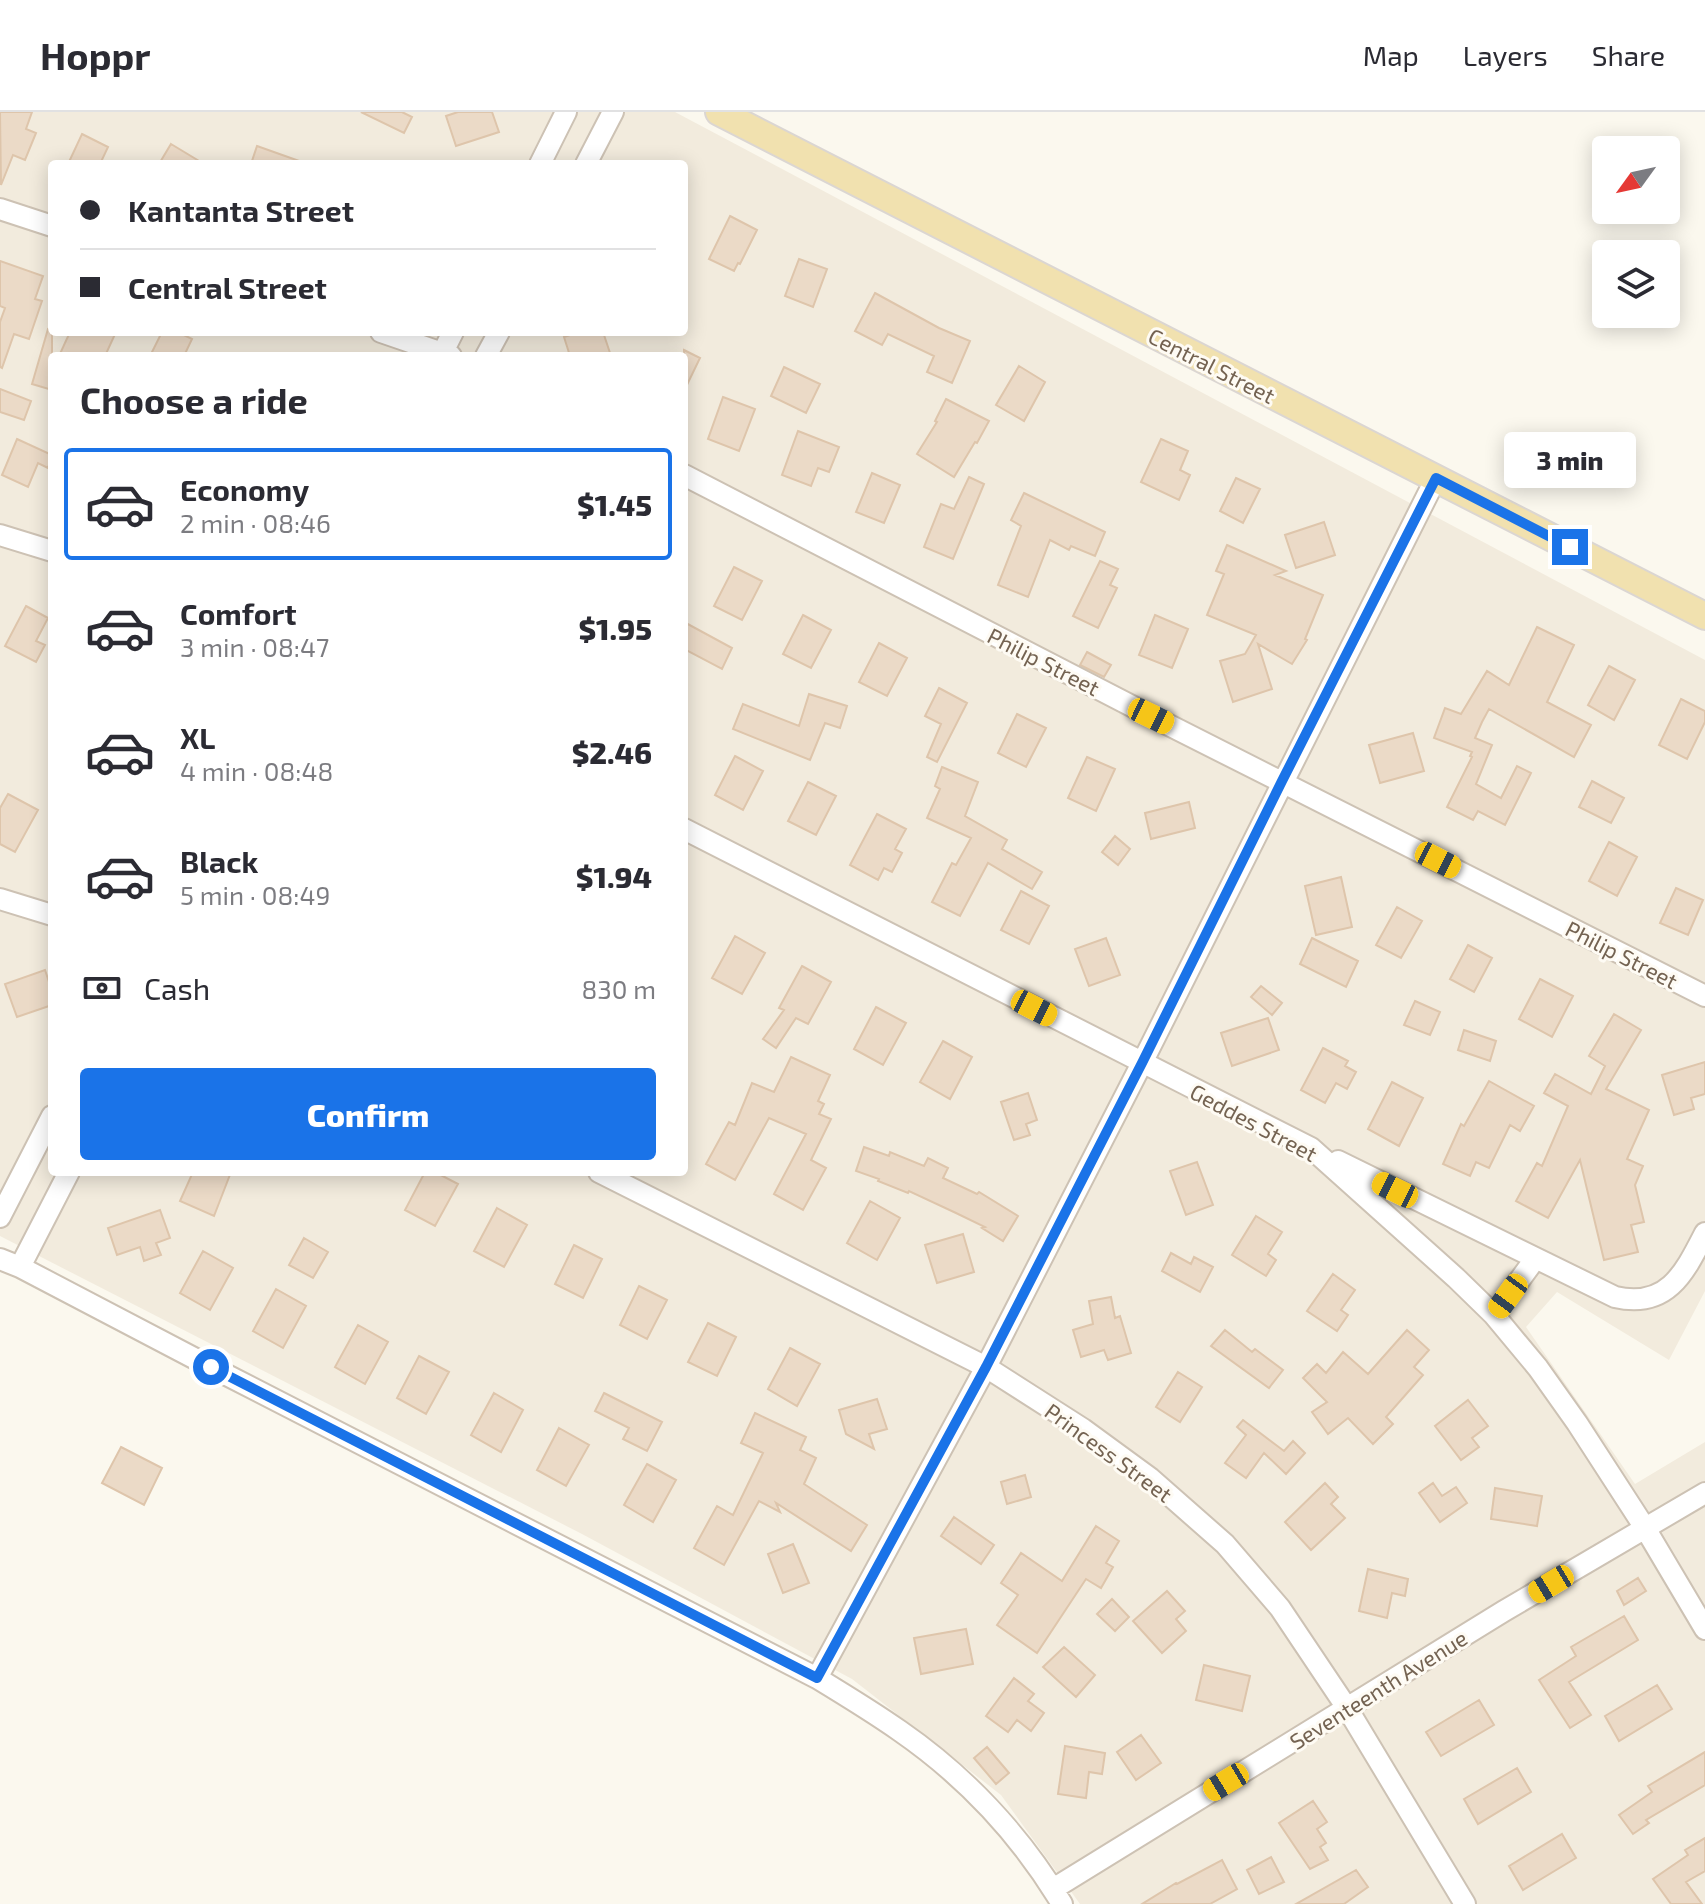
<!DOCTYPE html>
<meta charset="utf-8">
<style>
:root{--surface:#fff;--page:#f2f2f3;--text:#2b2b33;--muted:#7c7c81;--line:#e1e1e2;--accent:#1a73e8}
body{margin:0;font-family:"Exo 2",sans-serif;background:var(--page);color:var(--text);height:100vh;display:flex;flex-direction:column;font-size:30px;white-space:nowrap}
*{box-sizing:border-box;margin:0}
p{font-size:26px;color:var(--muted)}
.icon{flex:none;width:44px;height:44px;fill:none;stroke:currentColor;stroke-width:2;stroke-linecap:round;stroke-linejoin:round}
.map{position:relative;flex:1;overflow:hidden}
.details{position:absolute;left:48px;top:240px;width:640px;height:824px;display:flex;flex-direction:column;background:var(--surface);border-radius:8px;box-shadow:0 4px 20px #0003}
.details>*{flex:none}
.top-card{position:absolute;left:48px;top:48px;width:640px;height:176px;border-radius:8px;box-shadow:0 4px 20px #0003;display:grid;align-content:center;height:176px;padding:0 32px;background:var(--surface)}
.needle{width:52px;rotate:237deg}
.buttons{position:absolute;left:1592px;top:24px;display:grid;gap:16px}
.buttons a{display:grid;place-items:center;width:88px;height:88px;border-radius:8px;background:var(--surface);box-shadow:0 4px 20px #0003;font-size:40px}
.end{position:absolute;width:36px;height:36px;margin:-18px;border:10px solid #1a73e8;background:#fff;box-shadow:0 0 0 4px #fff}
.from{border-radius:50%}
.bubble{position:absolute;height:56px;border-radius:8px;background:var(--surface);box-shadow:0 4px 20px #0003;font-size:26px;font-weight:800;line-height:56px;text-align:center}
.car{position:absolute;width:24px;height:48px;margin:-24px -12px;border-radius:10px;box-shadow:0 0 6px 2px #0007;background:linear-gradient(#f5c518 24%,#345 0 40%,#f5c518 0 76%,#345 0 86%,#f5c518 0)}
.top-card b{display:flex;align-items:center;gap:28px;height:76px;font-size:30px}
.top-card b+b{border-top:2px solid var(--line)}
.top-card i{width:20px;height:20px;background:var(--text)}
ul{padding:0;list-style:none}
li{display:flex;align-items:center;gap:24px;height:112px;margin:0 16px 12px;padding:0 16px;border:4px solid transparent;border-radius:8px}
li div{flex:1}
li b{display:block;font-size:30px}
li em{font-style:normal;font-weight:800}
li.selected{border-color:var(--accent)}
li>.icon{width:72px;height:72px;stroke-width:1.5}
h2{padding:0 32px;font-size:36px;line-height:96px}
.pay{display:flex;align-items:center;gap:20px;height:88px;padding:0 32px;font-size:30px}
.pay p{margin-inline-start:auto}
.action{display:flex;gap:16px;margin-top:auto;padding:16px 32px}
.action a{flex:1;height:92px;border-radius:8px;background:var(--accent);color:#fff;font-size:32px;font-weight:800;line-height:92px;text-align:center}
header{display:flex;align-items:center;gap:48px;box-sizing:border-box;height:112px;padding:0 40px;background:var(--surface);border-bottom:2px solid var(--line)}
header strong{font-size:38px}
nav{display:flex;gap:44px;margin-inline-start:auto;font-size:28px}
.map>svg:first-child{display:block}
.residential{fill:#f2ebdd;fill-rule:evenodd}
.building{fill:#ebdac7;stroke:#dec5ab;stroke-width:2}
.lines{fill:none;stroke-linecap:round;stroke-linejoin:round}
.minor-casing{stroke:#cdc2b4;stroke-width:24}
.major-casing{stroke:#dbd6d2;stroke-width:30}
.minor{stroke:#fff;stroke-width:20}
.major{stroke:#f1e1af;stroke-width:26}
.route{stroke:#1a73e8;stroke-width:10}
.labels{text-anchor:middle;dominant-baseline:central;stroke-width:6;stroke-linejoin:round;paint-order:stroke}
.street-label{font-size:22px;fill:#746352;stroke:#fefbf4}
</style>
<header>
<strong>Hoppr</strong>
<nav><a>Map</a><a>Layers</a><a>Share</a></nav>
</header>
<div class="map">
<svg width="1705" height="1792" viewBox="0 0 1705 1792">
<rect width="100%" height="100%" fill="#fbf8ee"/>
<path class="residential" d="M0 0H675L1705 548V1179L1669 1248 1557 1180 1526 1215 1635 1372 1705 1330V1792H1080L1001 1683 852 1567 582 1422 0 1124ZM52 52H684V220H52ZM52 244H684V1060H52Z"/>
<path class="building" d="M0 0H32L26 17 36 21 25 48 13 43 1 73Z
M361 0H402L412 5 404 21Z
M458 0H492L499 20 456 34 446 4Z
M82 22 108 35 100 52H68Z
M171 32 204 52H159Z
M257 34 302 50V52H251Z
M730 104 757 118 740 152 738 151 734 159 709 147Z
M799 147 827 157 813 195 785 184Z
M0 149 43 164 35 187 42 189 29 227 14 222 2 256 0 255V210L5 196 0 194Z
M875 181 939 216 970 229 952 271 927 260 934 244 888 222 882 233 855 219Z
M48 217 52 218V278L32 272Z
M70 220H116L105 244H59Z
M162 220H178L192 227 184 244H150Z
M579 220H603L611 244H570L564 225Z
M684 238 700 246 684 279Z
M1019 254 1045 270 1024 309 996 293Z
M784 255 820 272 806 301 771 284Z
M0 277 31 289 24 308 0 300Z
M723 285 755 297 739 339 708 327Z
M946 287 989 309 977 331 975 330 954 365 917 342 937 310 935 309Z
M798 319 839 335 829 360 818 356 811 374 782 363Z
M17 327 52 343 48 356 38 351 28 375 2 363Z
M1161 327 1188 339 1180 358 1190 363 1179 388 1141 370Z
M872 361 900 373 884 411 856 400Z
M969 365 984 372 953 447 924 435 941 392 954 397Z
M1236 366 1260 377 1243 411 1220 399Z
M1024 381 1105 420 1095 444 1071 434 1069 438 1050 428 1028 485 998 473 1021 414 1011 408Z
M1324 410 1335 443 1296 456 1285 423Z
M1227 433 1286 459 1275 463 1323 483 1305 527 1307 528 1292 552 1258 532 1272 577 1233 590 1220 549 1245 542 1256 523 1207 503 1224 462 1216 459Z
M1100 449 1118 457 1110 473 1117 476 1098 516 1073 504Z
M734 455 762 469 742 508 714 494Z
M26 494 48 506 36 529 45 533 36 550 5 534Z
M803 503 831 518 811 556 783 542Z
M1155 503 1188 517 1172 556 1139 543Z
M684 510 732 536 722 557 684 537Z
M1537 515 1574 533 1547 590 1591 613 1574 645 1489 597 1482 610 1475 626 1492 633 1476 672 1501 686 1517 654 1531 661 1505 713 1478 699 1473 708 1447 695 1472 645 1470 644 1472 640 1434 626 1445 596 1461 602 1487 559 1509 573Z
M879 531 907 546 887 584 859 570Z
M1087 540 1111 553 1104 565 1080 553Z
M1609 554 1635 568 1614 608 1588 593Z
M939 576 967 591 937 650 927 645 941 612 925 604Z
M809 582 847 594 840 616 825 611 810 648 733 617 743 592 799 614Z
M1681 587 1705 599V610L1687 647 1659 633Z
M1017 602 1046 616 1026 655 998 641Z
M1413 621 1424 659 1380 671 1369 633Z
M735 644 763 659 743 698 715 683Z
M1087 645 1115 657 1096 699 1068 686Z
M942 655 978 670 965 704 1007 728 1002 737 1042 760 1032 777 988 751 960 804 932 790 952 751 956 753 971 726 927 706 940 677 935 674Z
M1592 669 1624 686 1611 711 1579 695Z
M808 670 836 684 816 723 788 709Z
M8 682 38 698 15 740 0 732V696Z
M1189 690 1195 716 1151 727 1145 701Z
M877 702 906 717 895 737 902 741 892 760 884 756 878 768 850 753Z
M1115 724 1130 737 1118 753 1102 740Z
M1609 730 1637 745 1617 784 1589 769Z
M1341 765 1352 815 1316 823 1305 774Z
M1676 776 1703 788 1688 823 1660 811Z
M1021 779 1049 794 1029 832 1001 818Z
M1397 795 1422 809 1401 846 1376 833Z
M735 824 765 841 742 882 712 866Z
M1106 826 1120 863 1089 874 1075 837Z
M1312 826 1358 849 1346 875 1300 852Z
M1468 833 1492 846 1474 880 1450 867Z
M802 854 831 870 808 912 796 906 776 936 763 927 784 898 779 896Z
M45 858 52 879V893L17 905 5 872Z
M1540 867 1573 884 1552 925 1519 907Z
M1261 874 1282 891 1272 903 1251 885Z
M1415 889 1440 900 1430 923 1404 913Z
M876 895 906 911 883 953 854 937Z
M1614 902 1641 918 1606 977 1649 998 1627 1047 1643 1054 1635 1073 1644 1110 1631 1113 1638 1140 1604 1148 1580 1048 1548 1106 1516 1089 1537 1051 1542 1054 1568 994 1544 981 1555 962 1591 982 1605 954 1589 944Z
M1268 906 1279 938 1232 954 1221 921Z
M1464 918 1496 929 1490 949 1458 938Z
M943 929 972 945 950 987 920 970Z
M1323 936 1348 949 1345 954 1356 960 1347 977 1336 971 1325 991 1301 978Z
M791 945 830 963 818 989 824 992 819 1002 831 1007 811 1048 826 1056 803 1098 774 1082 806 1022 769 1006 735 1068 706 1052 729 1010 735 1013 752 971 774 980Z
M1705 950V982L1691 986 1694 997 1674 1003 1662 963Z
M1489 969 1534 994 1520 1019 1510 1013 1489 1056 1476 1050 1470 1064 1443 1052 1461 1012 1464 1014Z
M1392 970 1423 986 1399 1034 1368 1017Z
M1028 981 1037 1008 1026 1012 1030 1023 1014 1028 1001 990Z
M864 1035 889 1044 890 1040 924 1054 928 1046 948 1056 943 1066 977 1082 979 1080 1018 1104 1003 1129 982 1116 985 1115 956 1101 909 1079 908 1081 878 1069 879 1067 856 1059Z
M1197 1050 1213 1093 1186 1103 1170 1059Z
M193 1060H231L214 1104 180 1089Z
M425 1060H435L458 1072 435 1114 405 1098Z
M870 1089 900 1106 877 1148 847 1131Z
M497 1096 527 1113 504 1155 474 1139Z
M160 1098 170 1126 156 1131 161 1143 144 1149 140 1135 117 1143 108 1116Z
M1256 1104 1282 1120 1268 1142 1276 1148 1266 1164 1232 1143Z
M963 1122 974 1160 937 1171 925 1133Z
M304 1126 328 1140 313 1166 289 1153Z
M574 1133 602 1147 583 1186 555 1172Z
M203 1139 233 1156 210 1198 180 1181Z
M1171 1141 1191 1152 1194 1145 1213 1155 1200 1180 1162 1159Z
M1333 1162 1355 1178 1341 1198 1348 1203 1337 1219 1307 1199Z
M639 1174 667 1188 647 1227 620 1213Z
M276 1177 306 1194 283 1236 253 1219Z
M1111 1185 1115 1206 1120 1204 1131 1241 1108 1248 1104 1238 1081 1245 1073 1218 1093 1212 1089 1189Z
M708 1211 736 1225 717 1264 688 1250Z
M358 1213 388 1230 365 1272 335 1255Z
M1225 1218 1252 1240 1255 1237 1283 1258 1269 1276 1211 1234Z
M1407 1218 1429 1238 1414 1255 1423 1263 1386 1305 1393 1312 1373 1332 1348 1306 1328 1322 1312 1300 1327 1290 1303 1266 1317 1252 1326 1261 1343 1240 1368 1262Z
M790 1236 820 1252 797 1294 768 1277Z
M419 1244 449 1260 426 1302 397 1286Z
M1178 1260 1202 1275 1180 1310 1156 1295Z
M494 1281 523 1298 501 1340 471 1323Z
M604 1281 662 1310 647 1339 623 1327 629 1316 595 1299Z
M877 1287 887 1317 869 1322 874 1337 846 1322 839 1298Z
M1468 1288 1488 1314 1472 1326 1479 1335 1461 1348 1435 1314Z
M755 1301 806 1325 800 1338 816 1346 804 1372 867 1413 851 1439 776 1391 780 1400 759 1389 724 1453 694 1436 717 1394 733 1403 763 1341 741 1331Z
M1243 1308 1284 1339 1293 1329 1305 1341 1286 1362 1264 1341 1246 1366 1225 1351 1246 1323 1237 1315Z
M559 1316 589 1333 566 1374 537 1358Z
M121 1335 162 1356 144 1393 102 1371Z
M647 1352 676 1368 653 1410 624 1393Z
M1025 1363 1031 1385 1007 1392 1001 1370Z
M1325 1371 1338 1385 1331 1392 1345 1406 1311 1438 1285 1410Z
M1433 1371 1442 1384 1456 1375 1467 1391 1440 1410 1419 1381Z
M1495 1376 1542 1384 1537 1414 1491 1407Z
M954 1405 994 1433 981 1452 941 1424Z
M1096 1414 1119 1429 1106 1451 1113 1455 1101 1476 1086 1467 1037 1541 997 1513 1018 1483 1001 1471 1021 1441 1062 1469Z
M793 1432 809 1471 783 1481 768 1442Z
M1368 1457 1408 1467 1405 1484 1392 1481 1387 1506 1359 1499Z
M1638 1466 1646 1479 1624 1493 1617 1479Z
M1167 1479 1185 1499 1176 1507 1186 1519 1162 1541 1133 1509Z
M1112 1487 1129 1505 1115 1519 1097 1502Z
M1624 1504 1638 1528 1569 1570 1591 1603 1570 1616 1539 1568 1576 1544 1571 1535Z
M966 1517 973 1552 921 1562 914 1526Z
M1064 1535 1095 1563 1076 1585 1043 1555Z
M1204 1553 1250 1564 1242 1599 1196 1588Z
M1014 1566 1034 1582 1028 1589 1044 1601 1031 1619 1017 1608 1008 1620 986 1604Z
M1657 1573 1672 1597 1619 1629 1605 1604Z
M1479 1588 1494 1613 1441 1644 1426 1620Z
M1141 1623 1161 1651 1136 1668 1117 1640Z
M1065 1634 1105 1641 1102 1662 1089 1660 1086 1686 1058 1682Z
M987 1635 1009 1661 996 1672 974 1646Z
M1705 1640V1673L1646 1708 1649 1711 1633 1722 1619 1703 1652 1680 1648 1674Z
M1517 1656 1531 1680 1478 1712 1464 1687Z
M1313 1689 1327 1710 1317 1717 1326 1731 1320 1735 1328 1748 1310 1757 1279 1711Z
M1562 1722 1576 1746 1523 1778 1509 1754Z
M1705 1726V1759L1686 1770 1702 1792H1671L1653 1767 1688 1743 1685 1738Z
M1271 1745 1284 1770 1259 1782 1247 1758Z
M1222 1748 1237 1777 1210 1792H1142L1176 1771 1177 1772Z
M1356 1758 1368 1775 1344 1792H1296Z"/>
<g class="lines">
<g class="minor-casing">
<path id="minor" d="M540 52 566 0
M586 52 613 0
M0 97 52 114
M381 220 451 244
M441 244 453 220
M486 244 499 220
M684 363 1151 604 1705 884
M0 423 52 439
M684 717 1311 1036 1456 1166 1494 1203 1538 1256 1577 1311 1645 1416 1705 1517
M0 787 52 803
M1338 1049 1615 1185C1667 1197 1684 1162 1705 1121
M599 1060 986 1255 1083 1317 1150 1366 1225 1432 1280 1496 1347 1596 1465 1792
M0 1105 52 1004
M0 1147 20 1155 211 1255 817 1566C845 1583 873 1600 900 1619 965 1664 1021 1724 1062 1792
M20 1155 69 1060
M1494 1203 1535 1147
M817 1566 986 1255 1142 951 1436 366
M1053 1777 1504 1499 1705 1381"/>
</g>
<g class="major-casing">
<path id="major" d="M719 0 1705 504"/>
</g>
<use href="#minor" class="minor"/>
<use href="#major" class="major"/>
</g>
<g class="lines">
<path class="route" d="M211 1255 817 1566 986 1255 1142 951 1282 669 1436 366 1570 435"/>
</g>
<g class="labels">
<g class="street-label">
<text transform="translate(1212 253) rotate(27)">Central Street</text>
<text transform="translate(1044 549) rotate(27)">Philip Street</text>
<text transform="translate(1622 842) rotate(27)">Philip Street</text>
<text transform="translate(1254 1010) rotate(28)">Geddes Street</text>
<text transform="translate(1109 1340) rotate(36)">Princess Street</text>
<text transform="translate(1378 1577) rotate(-32)">Seventeenth Avenue</text>
</g>
</g>
</svg>
<div class="buttons">
<a><svg class="needle" viewBox="-14 -14 28 28"><path d="M0-13l5 13h-10z" fill="#e53935"/><path d="M0 13l5-13h-10z" fill="#7c7c81"/></svg></a>
<a><svg class="icon" aria-label="layers" viewBox="0 0 24 24"><path d="M12 4l9 5-9 5-9-5zM3 14l9 5 9-5"/></svg></a>
</div>
<i class="end from" style="left:211px;top:1255px"></i>
<i class="end" style="left:1570px;top:435px"></i>
<div class="bubble" style="left:1504px;top:320px;width:132px">3 min</div>
<i class="car" style="left:1151px;top:604px;rotate:116deg"></i>
<i class="car" style="left:1438px;top:748px;rotate:117deg"></i>
<i class="car" style="left:1034px;top:896px;rotate:117deg"></i>
<i class="car" style="left:1395px;top:1078px;rotate:296deg"></i>
<i class="car" style="left:1508px;top:1184px;rotate:216deg"></i>
<i class="car" style="left:1551px;top:1472px;rotate:239deg"></i>
<i class="car" style="left:1226px;top:1670px;rotate:239deg"></i>
<div class="top-card">
<b><i class="from"></i>Kantanta Street</b>
<b><i></i>Central Street</b>
</div>
<section class="details">
<h2>Choose a ride</h2>
<ul>
<li class="selected"><svg class="icon" aria-label="car" viewBox="0 0 24 24"><path d="M5 17H2v-5l4-1 3-4h7l3 4 3 1v5h-3M9 17h6M6 11h13"/><circle cx="7" cy="17" r="2"/><circle cx="17" cy="17" r="2"/></svg><div><b>Economy</b><p>2 min · 08:46</p></div><em>$1.45</em></li>
<li><svg class="icon" aria-label="car" viewBox="0 0 24 24"><path d="M5 17H2v-5l4-1 3-4h7l3 4 3 1v5h-3M9 17h6M6 11h13"/><circle cx="7" cy="17" r="2"/><circle cx="17" cy="17" r="2"/></svg><div><b>Comfort</b><p>3 min · 08:47</p></div><em>$1.95</em></li>
<li><svg class="icon" aria-label="car" viewBox="0 0 24 24"><path d="M5 17H2v-5l4-1 3-4h7l3 4 3 1v5h-3M9 17h6M6 11h13"/><circle cx="7" cy="17" r="2"/><circle cx="17" cy="17" r="2"/></svg><div><b>XL</b><p>4 min · 08:48</p></div><em>$2.46</em></li>
<li><svg class="icon" aria-label="car" viewBox="0 0 24 24"><path d="M5 17H2v-5l4-1 3-4h7l3 4 3 1v5h-3M9 17h6M6 11h13"/><circle cx="7" cy="17" r="2"/><circle cx="17" cy="17" r="2"/></svg><div><b>Black</b><p>5 min · 08:49</p></div><em>$1.94</em></li>
</ul>
<div class="pay"><svg class="icon" aria-label="cash" viewBox="0 0 24 24"><path d="M3 7h18v10H3z"/><circle cx="12" cy="12" r="2"/></svg>Cash<p>830 m</p></div>
<div class="action"><a>Confirm</a></div>
</section>
</div>
